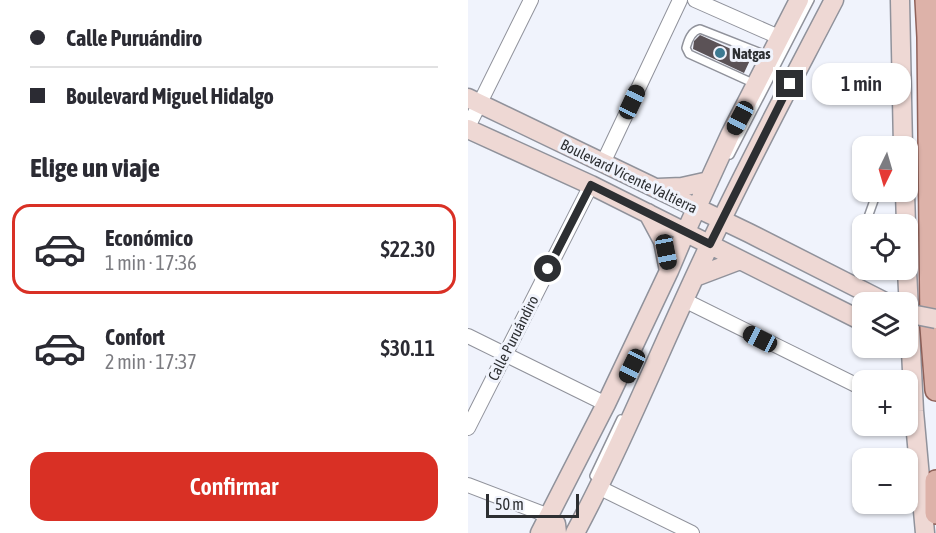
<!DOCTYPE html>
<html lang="es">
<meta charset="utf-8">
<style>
:root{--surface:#fff;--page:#f7f7f7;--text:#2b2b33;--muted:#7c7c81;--line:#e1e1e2;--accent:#d93025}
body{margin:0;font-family:"Asap Condensed",sans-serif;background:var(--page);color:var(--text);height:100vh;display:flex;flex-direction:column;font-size:22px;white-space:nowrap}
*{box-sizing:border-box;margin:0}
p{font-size:20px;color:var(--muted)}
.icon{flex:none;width:33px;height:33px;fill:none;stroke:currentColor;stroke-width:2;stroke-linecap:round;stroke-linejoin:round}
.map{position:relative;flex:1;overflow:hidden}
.sheet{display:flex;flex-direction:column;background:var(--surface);width:468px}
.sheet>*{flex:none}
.banner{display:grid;align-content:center;height:132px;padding:0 30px;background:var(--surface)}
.needle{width:39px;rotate:185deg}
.controls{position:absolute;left:384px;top:136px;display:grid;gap:12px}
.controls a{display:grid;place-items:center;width:66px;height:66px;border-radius:12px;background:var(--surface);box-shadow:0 2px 4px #0004;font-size:30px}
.scale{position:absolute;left:18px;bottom:15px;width:93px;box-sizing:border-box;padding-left:6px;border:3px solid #2d2f32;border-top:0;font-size:16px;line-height:21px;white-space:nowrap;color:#2d2f32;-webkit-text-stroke:4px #f0f3fc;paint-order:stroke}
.end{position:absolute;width:27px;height:27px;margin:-14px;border:8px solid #2d2f32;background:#fff;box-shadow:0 0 0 3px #fff}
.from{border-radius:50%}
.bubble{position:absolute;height:42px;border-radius:18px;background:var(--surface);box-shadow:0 2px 4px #0004;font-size:20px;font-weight:600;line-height:42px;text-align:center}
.car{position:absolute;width:18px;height:36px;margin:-18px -9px;border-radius:8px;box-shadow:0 0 4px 2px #0007;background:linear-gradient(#222 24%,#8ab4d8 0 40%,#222 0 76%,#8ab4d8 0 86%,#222 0)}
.banner b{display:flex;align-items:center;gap:21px;height:57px;font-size:22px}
.banner b+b{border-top:2px solid var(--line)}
.banner i{width:15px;height:15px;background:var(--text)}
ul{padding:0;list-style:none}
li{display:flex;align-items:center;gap:18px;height:90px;margin:0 12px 9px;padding:0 18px;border:3px solid transparent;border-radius:18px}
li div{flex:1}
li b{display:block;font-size:22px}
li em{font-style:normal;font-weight:600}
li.active{border-color:var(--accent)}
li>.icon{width:54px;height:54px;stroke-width:1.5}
h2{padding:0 30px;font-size:27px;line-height:72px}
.cta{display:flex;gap:12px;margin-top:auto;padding:12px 30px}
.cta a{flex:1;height:69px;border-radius:18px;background:var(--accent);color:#fff;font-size:24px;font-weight:600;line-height:69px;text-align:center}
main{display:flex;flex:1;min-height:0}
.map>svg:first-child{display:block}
.building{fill:#5b5256}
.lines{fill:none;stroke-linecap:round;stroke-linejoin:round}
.lane-casing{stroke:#90929b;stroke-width:10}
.street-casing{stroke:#90929b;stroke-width:16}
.secondary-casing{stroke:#90929b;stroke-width:21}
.primary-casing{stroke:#90625a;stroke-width:24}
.lane{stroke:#fff;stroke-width:7}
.street{stroke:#fff;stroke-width:14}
.secondary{stroke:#eed8d4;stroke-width:18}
.primary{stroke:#ddb2a9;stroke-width:21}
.secondary-bridge-casing{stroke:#90929b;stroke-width:21;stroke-linecap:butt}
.secondary-bridge{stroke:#eed8d4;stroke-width:18}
.route{stroke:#2d2f32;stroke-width:8}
.poi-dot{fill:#3d7a91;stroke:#f0f3fc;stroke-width:2}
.labels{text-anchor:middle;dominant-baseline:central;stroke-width:6;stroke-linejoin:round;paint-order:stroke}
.poi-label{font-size:15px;font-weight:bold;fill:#2d2f32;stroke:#f0f3fc;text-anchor:start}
.street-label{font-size:15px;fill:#2d2f32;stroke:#f0f3fc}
</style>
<main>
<section class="sheet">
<div class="banner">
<b><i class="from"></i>Calle Puruándiro</b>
<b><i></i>Boulevard Miguel Hidalgo</b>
</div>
<h2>Elige un viaje</h2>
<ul>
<li class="active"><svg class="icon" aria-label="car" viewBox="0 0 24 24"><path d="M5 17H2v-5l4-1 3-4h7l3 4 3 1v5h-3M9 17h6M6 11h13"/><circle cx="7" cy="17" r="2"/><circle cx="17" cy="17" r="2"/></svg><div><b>Económico</b><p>1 min · 17:36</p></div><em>$22.30</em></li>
<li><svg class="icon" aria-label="car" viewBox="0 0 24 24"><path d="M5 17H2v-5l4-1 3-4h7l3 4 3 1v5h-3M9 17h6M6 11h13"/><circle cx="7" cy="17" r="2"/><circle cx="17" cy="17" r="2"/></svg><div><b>Confort</b><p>2 min · 17:37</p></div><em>$30.11</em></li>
</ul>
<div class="cta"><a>Confirmar</a></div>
</section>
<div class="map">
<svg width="468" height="533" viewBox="0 0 468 533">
<rect width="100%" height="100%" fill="#f0f3fc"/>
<path class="building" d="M232 35 283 58 276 73 225 49 226 41Z"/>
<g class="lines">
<g class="lane-casing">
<path id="lane" d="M287 84 221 54 218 48C220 40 223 31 232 29L301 56
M262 155 342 0
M399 220 409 192
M126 476 153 419"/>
</g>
<g class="street-casing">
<path id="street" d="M227 0 313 38
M0 127 63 0
M135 163 212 0
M216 300 394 388
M0 336 138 404
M0 428 123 185
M0 485 81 516
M130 487 224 533"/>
</g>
<g class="secondary-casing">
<path id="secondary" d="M432 0 435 147
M0 98 281 233 419 303
M0 129 123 185 394 321
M190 188 214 187 241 181
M437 192 438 225
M180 213 195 241 201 271
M439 270 446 411 457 533
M227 277 272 260
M81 516 88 524 89 533
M72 533 138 404 201 271 218 231 262 135 331 0
M107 533C157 439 196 340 242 244 281 161 324 81 366 0"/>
</g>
<g class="primary-casing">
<path id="primary" d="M458 0 460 37 463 327 468 390
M468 481V513"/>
</g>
<use href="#lane" class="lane"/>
<use href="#street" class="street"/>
<use href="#secondary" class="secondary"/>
<use href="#primary" class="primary"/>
<g class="secondary-bridge-casing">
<path id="secondary-bridge" d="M448 315 468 319"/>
</g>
<use href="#secondary-bridge" class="secondary-bridge"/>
</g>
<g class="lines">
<path class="route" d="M80 269 123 185 242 244 322 84"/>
</g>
<circle class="poi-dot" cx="252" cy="53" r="6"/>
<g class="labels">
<g class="poi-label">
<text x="264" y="53">Natgas</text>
</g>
<g class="street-label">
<text transform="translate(161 176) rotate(26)">Boulevard Vicente Valtierra</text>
<text transform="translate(45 338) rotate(-63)">Calle Puruándiro</text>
</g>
</g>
</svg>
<div class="controls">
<a><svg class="needle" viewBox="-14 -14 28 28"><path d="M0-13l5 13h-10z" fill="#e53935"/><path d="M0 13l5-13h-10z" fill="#7c7c81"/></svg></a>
<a><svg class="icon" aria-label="locate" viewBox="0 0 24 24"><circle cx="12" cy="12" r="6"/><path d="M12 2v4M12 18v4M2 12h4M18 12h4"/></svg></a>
<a><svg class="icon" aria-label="layers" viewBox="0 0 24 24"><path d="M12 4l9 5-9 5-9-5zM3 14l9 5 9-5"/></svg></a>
<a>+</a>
<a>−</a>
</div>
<div class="scale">50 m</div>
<i class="end from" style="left:80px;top:269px"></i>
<i class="end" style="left:322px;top:84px"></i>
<div class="bubble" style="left:344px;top:63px;width:99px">1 min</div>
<i class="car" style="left:164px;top:102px;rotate:25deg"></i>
<i class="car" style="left:272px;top:118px;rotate:208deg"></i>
<i class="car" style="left:198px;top:252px;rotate:169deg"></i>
<i class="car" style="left:292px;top:339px;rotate:297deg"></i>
<i class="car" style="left:164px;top:366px;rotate:206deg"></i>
</div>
</main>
